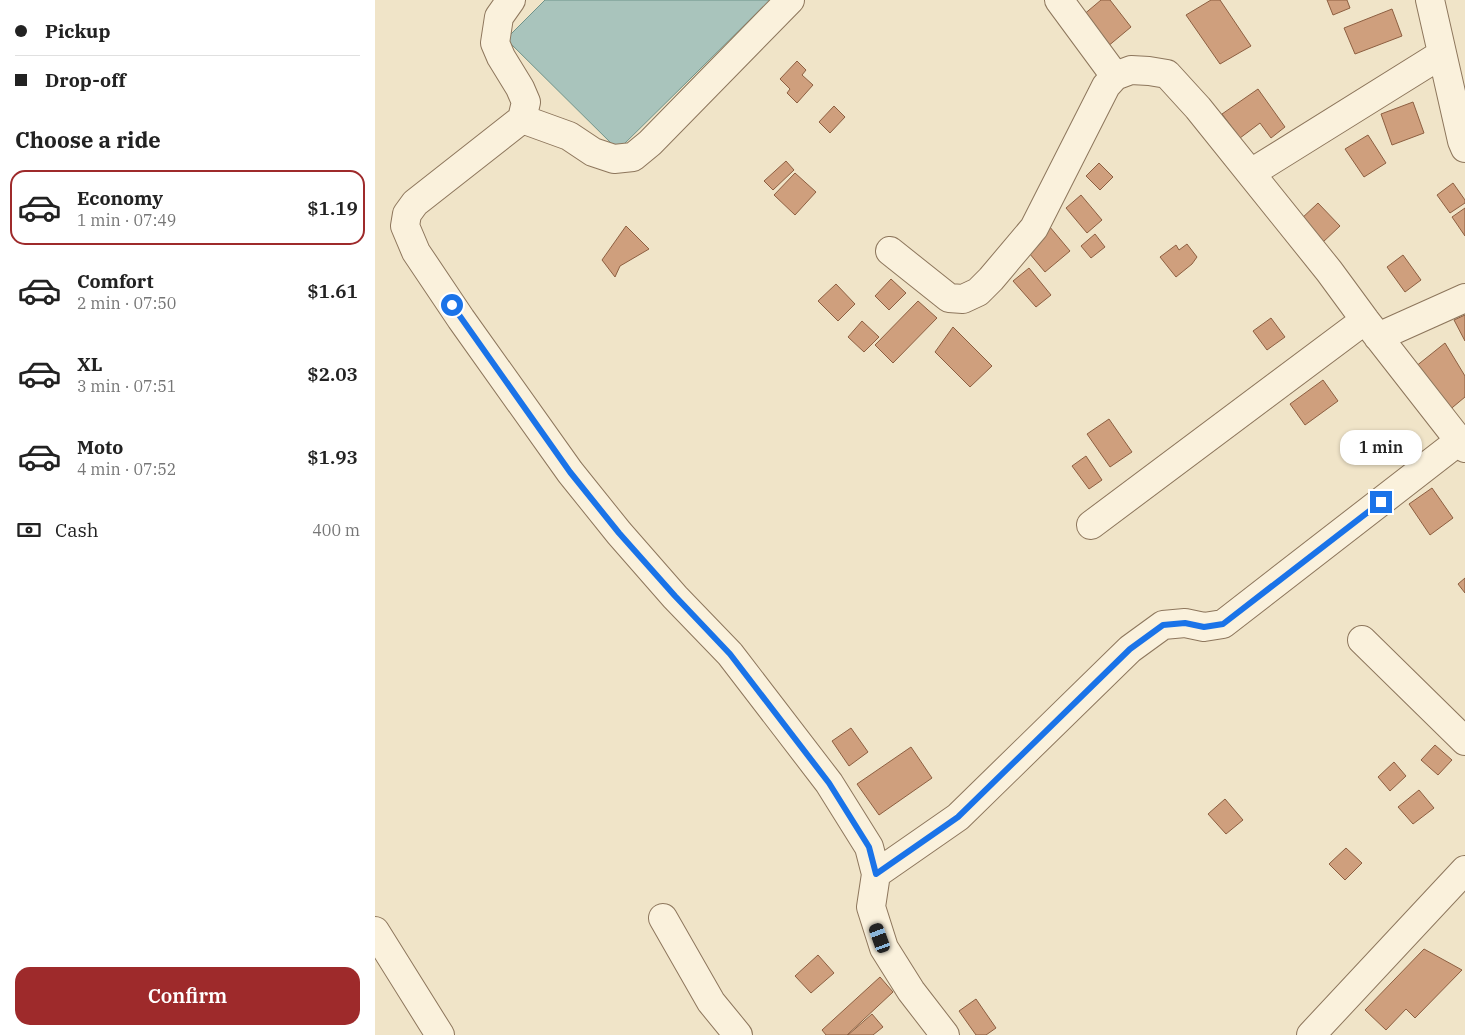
<!DOCTYPE html>
<meta charset="utf-8">
<style>
:root{--surface:#fff;--page:#f6f6f6;--text:#222;--muted:#767676;--line:#e0e0e0;--accent:#9e2a2b}
body{margin:0;font-family:"IBM Plex Serif",serif;background:var(--page);color:var(--text);height:100vh;display:flex;flex-direction:column;font-size:19px;white-space:nowrap}
*{box-sizing:border-box;margin:0}
p{font-size:16px;color:var(--muted)}
.icon{flex:none;width:28px;height:28px;fill:none;stroke:currentColor;stroke-width:2;stroke-linecap:round;stroke-linejoin:round}
.map{position:relative;flex:1;overflow:hidden}
.sheet{display:flex;flex-direction:column;background:var(--surface);width:375px}
.sheet>*{flex:none}
.banner{display:grid;align-content:center;height:110px;padding:0 15px;background:var(--surface)}
.end{position:absolute;width:22px;height:22px;margin:-11px;border:6px solid #1a73e8;background:#fff;box-shadow:0 0 0 2px #fff}
.from{border-radius:50%}
.bubble{position:absolute;height:35px;border-radius:15px;background:var(--surface);box-shadow:0 1px 4px #0004;font-size:16px;font-weight:600;line-height:35px;text-align:center}
.car{position:absolute;width:15px;height:30px;margin:-15px -8px;border-radius:6px;box-shadow:0 0 4px 1px #0007;background:linear-gradient(#222 24%,#8ab4d8 0 40%,#222 0 76%,#8ab4d8 0 86%,#222 0)}
.banner b{display:flex;align-items:center;gap:18px;height:48px;font-size:19px}
.banner b+b{border-top:1px solid var(--line)}
.banner i{width:12px;height:12px;background:var(--text)}
ul{padding:0;list-style:none}
li{display:flex;align-items:center;gap:15px;height:75px;margin:0 10px 8px;padding:0 5px;border:2px solid transparent;border-radius:15px}
li div{flex:1}
li b{display:block;font-size:19px}
li em{font-style:normal;font-weight:600}
li.selected{border-color:var(--accent)}
li>.icon{width:45px;height:45px;stroke-width:1.5}
h2{padding:0 15px;font-size:22px;line-height:60px}
.pay{display:flex;align-items:center;gap:12px;height:55px;padding:0 15px;font-size:19px}
.pay p{margin-inline-start:auto}
.cta{display:flex;gap:10px;margin-top:auto;padding:10px 15px}
.cta a{flex:1;height:58px;border-radius:15px;background:var(--accent);color:#fff;font-size:20px;font-weight:600;line-height:58px;text-align:center}
main{display:flex;flex:1;min-height:0}
.map>svg:first-child{display:block}
.water{fill:#a9c4bc;stroke:#6f938a}
.building{fill:#cf9f7d;stroke:#8d5f41}
.lines{fill:none;stroke-linecap:round;stroke-linejoin:round}
.minor-casing{stroke:#8d765c;stroke-width:30}
.minor{stroke:#faf1dc;stroke-width:28}
.route{stroke:#1a73e8;stroke-width:6}
</style>
<main>
<section class="sheet">
<div class="banner">
<b><i class="from"></i>Pickup</b>
<b><i></i>Drop-off</b>
</div>
<h2>Choose a ride</h2>
<ul>
<li class="selected"><svg class="icon" aria-label="car" viewBox="0 0 24 24"><path d="M5 17H2v-5l4-1 3-4h7l3 4 3 1v5h-3M9 17h6M6 11h13"/><circle cx="7" cy="17" r="2"/><circle cx="17" cy="17" r="2"/></svg><div><b>Economy</b><p>1 min · 07:49</p></div><em>$1.19</em></li>
<li><svg class="icon" aria-label="car" viewBox="0 0 24 24"><path d="M5 17H2v-5l4-1 3-4h7l3 4 3 1v5h-3M9 17h6M6 11h13"/><circle cx="7" cy="17" r="2"/><circle cx="17" cy="17" r="2"/></svg><div><b>Comfort</b><p>2 min · 07:50</p></div><em>$1.61</em></li>
<li><svg class="icon" aria-label="car" viewBox="0 0 24 24"><path d="M5 17H2v-5l4-1 3-4h7l3 4 3 1v5h-3M9 17h6M6 11h13"/><circle cx="7" cy="17" r="2"/><circle cx="17" cy="17" r="2"/></svg><div><b>XL</b><p>3 min · 07:51</p></div><em>$2.03</em></li>
<li><svg class="icon" aria-label="car" viewBox="0 0 24 24"><path d="M5 17H2v-5l4-1 3-4h7l3 4 3 1v5h-3M9 17h6M6 11h13"/><circle cx="7" cy="17" r="2"/><circle cx="17" cy="17" r="2"/></svg><div><b>Moto</b><p>4 min · 07:52</p></div><em>$1.93</em></li>
</ul>
<div class="pay"><svg class="icon" aria-label="cash" viewBox="0 0 24 24"><path d="M3 7h18v10H3z"/><circle cx="12" cy="12" r="2"/></svg>Cash<p>400 m</p></div>
<div class="cta"><a>Confirm</a></div>
</section>
<div class="map">
<svg width="1090" height="1035" viewBox="0 0 1090 1035">
<rect width="100%" height="100%" fill="#f0e4c8"/>
<path class="water" d="M170 0H395L243 150 131 39Z"/>
<path class="building" d="M726 0H735L756 27 732 47 707 16Z
M836 0H845L876 46 845 64 811 15Z
M952 0H972L975 8 958 15Z
M1017 9 1027 36 980 54 969 28Z
M422 61 431 70 427 75 438 85 422 103 412 93 415 89 405 79Z
M883 89 910 127 896 138 885 123 865 138 847 114Z
M1038 102 1049 133 1017 145 1006 114Z
M459 106 470 117 455 133 444 122Z
M993 135 1011 163 989 177 970 149Z
M411 161 419 170 398 190 389 181Z
M724 163 738 177 725 190 711 176Z
M420 173 441 192 420 215 399 195Z
M1078 183 1090 200V203L1075 213 1062 195Z
M706 195 727 220 712 233 691 208Z
M943 203 965 226 947 243 925 220Z
M1090 208V236L1077 217Z
M251 226 274 249 245 266 240 277 227 260Z
M674 226 695 251 670 272 649 247Z
M720 234 730 247 716 258 706 246Z
M812 244 822 257 817 264 801 277 785 257 801 245 804 250Z
M1028 255 1046 280 1030 292 1012 267Z
M654 268 676 295 661 307 638 281Z
M516 279 531 293 514 310 500 296Z
M461 284 480 304 463 321 443 301Z
M543 301 562 318 518 363 500 345Z
M1090 315V341L1079 320Z
M896 318 910 337 892 350 878 331Z
M487 321 504 337 489 352 473 337Z
M578 327 617 366 595 387 560 352Z
M1070 343 1090 376V397L1072 412 1040 367Z
M948 380 963 401 930 425 915 404Z
M734 419 757 452 735 467 712 434Z
M711 456 727 480 714 489 697 466Z
M1057 488 1078 518 1055 535 1034 504Z
M1090 578V593L1083 584Z
M476 728 493 752 474 766 457 741Z
M1060 745 1077 760 1063 775 1046 760Z
M536 747 557 778 504 815 482 784Z
M1019 762 1031 776 1015 791 1003 777Z
M1044 790 1059 808 1038 824 1023 807Z
M850 799 868 820 851 834 833 814Z
M971 848 987 863 970 880 954 864Z
M1049 949 1087 970 1040 1018 1031 1009 1011 1030 990 1010Z
M443 955 459 973 436 993 420 976Z
M505 977 518 992 472 1035H451L447 1030Z
M601 999 621 1028 611 1035H601L584 1011Z
M497 1014 508 1027 498 1035H473Z"/>
<g class="lines">
<g class="minor-casing">
<path id="minor" d="M136 0 124 17 120 43 126 57 145 88 151 102 147 119 40 203 32 214 30 226 41 252 86 319 195 472 244 533 300 597 355 654 454 783 494 847 501 874 496 907 509 948 536 991 570 1035
M684 0 740 76
M1055 0 1087 141 1090 148
M147 119 194 136 218 152 239 159 258 157 275 143 415 0
M876 173 1067 54
M515 251 574 298 588 299 603 292 616 279 659 228 731 86 740 76 756 70 774 71 792 74 823 108 954 271 990 320 1090 448
M1003 337 1090 298
M716 525 990 320
M987 640 1090 741
M501 874 583 817 755 649 788 625 810 623 829 627 848 624 1084 441
M288 918 336 1002 363 1035
M0 931 65 1035
M936 1035 1090 870"/>
</g>
<use href="#minor" class="minor"/>
</g>
<g class="lines">
<path class="route" d="M77 305 195 472 244 533 300 596 355 654 454 783 494 847 501 874 583 817 755 649 788 625 810 623 829 627 848 624 1006 502"/>
</g>
</svg>
<i class="end from" style="left:77px;top:305px"></i>
<i class="end" style="left:1006px;top:502px"></i>
<div class="bubble" style="left:965px;top:430px;width:82px">1 min</div>
<i class="car" style="left:505px;top:938px;rotate:340deg"></i>
</div>
</main>
